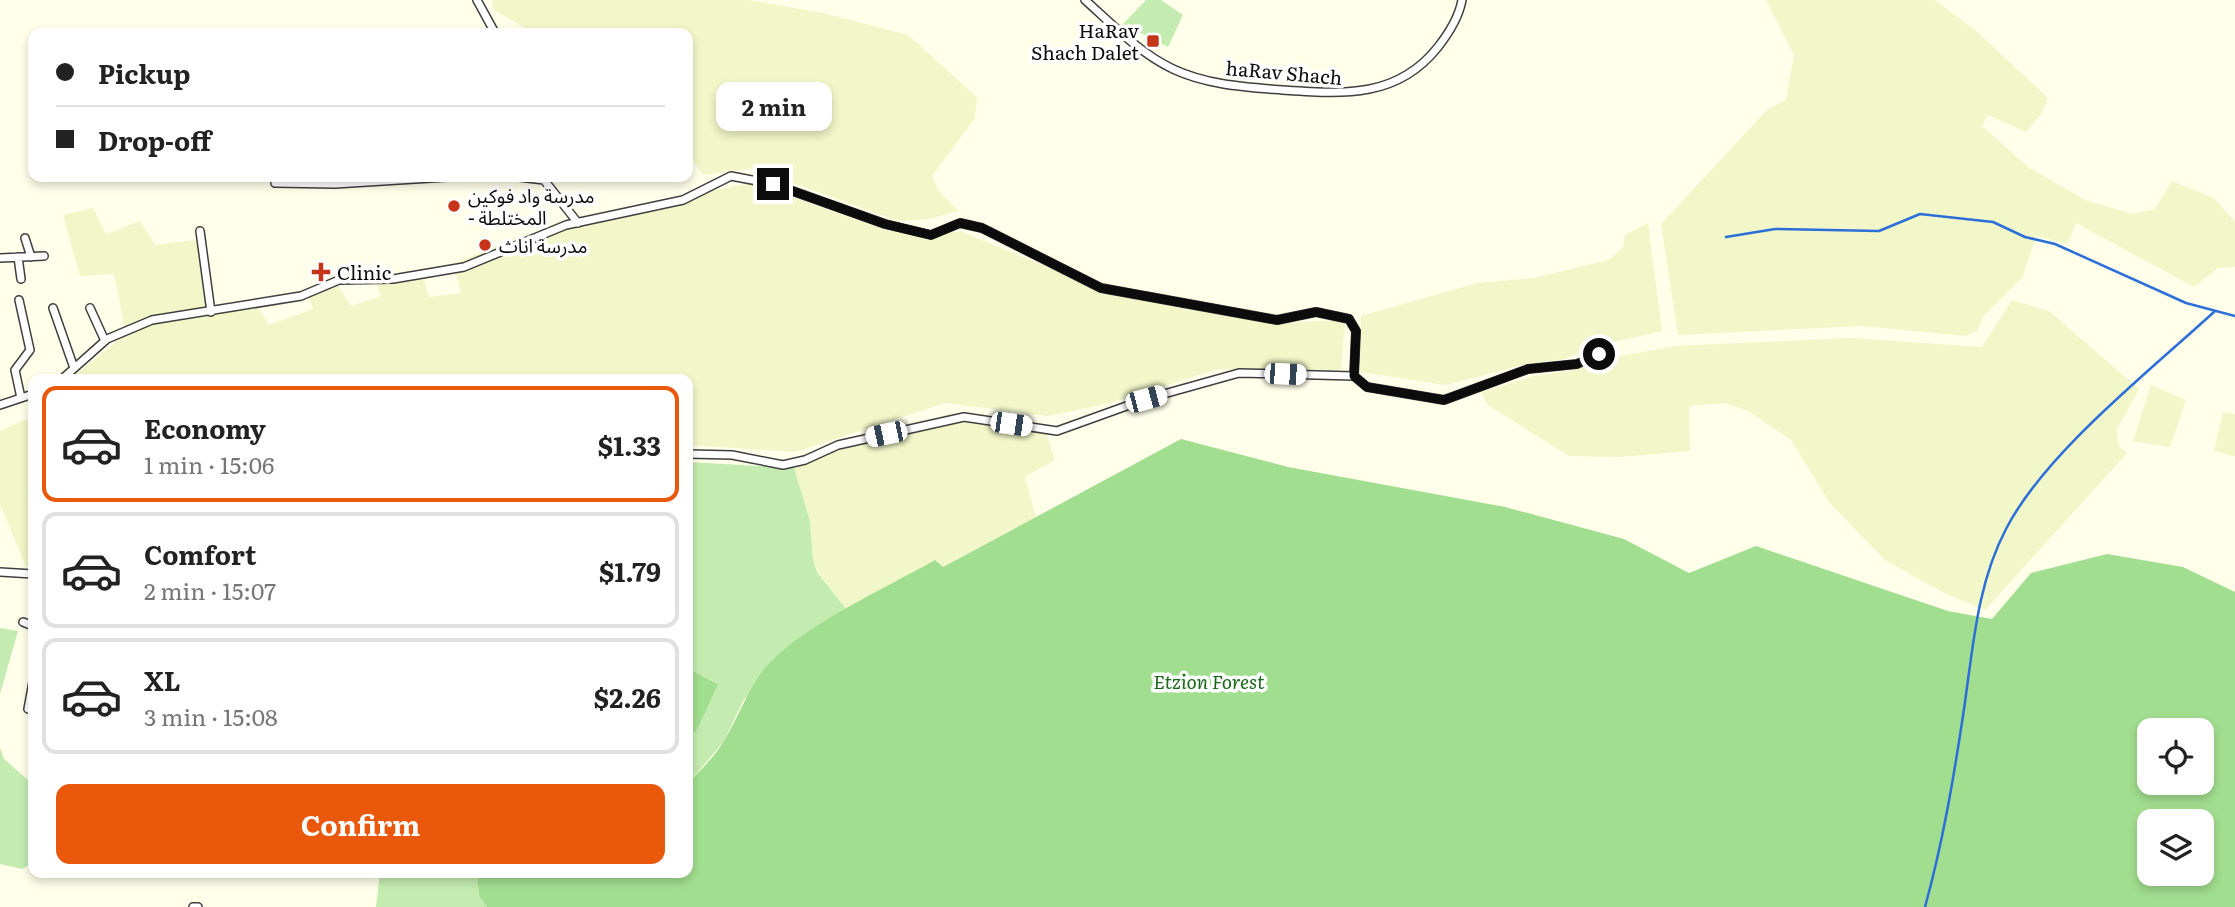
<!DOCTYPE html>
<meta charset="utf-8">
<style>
:root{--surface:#fff;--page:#f6f6f6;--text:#222;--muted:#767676;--line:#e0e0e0;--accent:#ea580c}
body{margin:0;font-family:Literata,"Noto Sans Arabic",serif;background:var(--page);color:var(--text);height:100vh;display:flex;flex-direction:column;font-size:26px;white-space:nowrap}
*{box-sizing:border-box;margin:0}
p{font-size:23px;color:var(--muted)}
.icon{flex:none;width:38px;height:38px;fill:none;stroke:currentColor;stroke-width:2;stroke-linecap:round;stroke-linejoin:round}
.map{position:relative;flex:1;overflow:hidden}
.drawer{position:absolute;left:28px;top:374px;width:665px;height:504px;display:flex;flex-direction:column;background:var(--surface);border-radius:14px;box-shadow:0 4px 10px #0003}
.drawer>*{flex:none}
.guide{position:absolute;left:28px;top:28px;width:665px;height:154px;border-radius:14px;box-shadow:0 4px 10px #0003;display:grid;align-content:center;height:154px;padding:0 28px;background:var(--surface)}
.tools{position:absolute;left:2137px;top:718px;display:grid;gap:14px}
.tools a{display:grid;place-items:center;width:77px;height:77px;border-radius:14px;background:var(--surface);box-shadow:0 4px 10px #0003;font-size:35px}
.end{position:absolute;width:32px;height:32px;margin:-16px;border:9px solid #0c0c0c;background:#fff;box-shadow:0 0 0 4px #fff}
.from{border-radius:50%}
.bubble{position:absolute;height:49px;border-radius:14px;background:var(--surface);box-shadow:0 4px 10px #0003;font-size:23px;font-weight:700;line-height:49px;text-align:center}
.car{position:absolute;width:21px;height:42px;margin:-21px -10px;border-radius:9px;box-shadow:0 0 5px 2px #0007;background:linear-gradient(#fff 24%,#345 0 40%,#fff 0 76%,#345 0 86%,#fff 0)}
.guide b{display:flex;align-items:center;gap:24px;height:66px;font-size:26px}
.guide b+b{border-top:2px solid var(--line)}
.guide i{width:18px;height:18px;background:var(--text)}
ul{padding:12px 0 0;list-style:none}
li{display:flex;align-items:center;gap:21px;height:116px;margin:0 14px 10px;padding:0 14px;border:4px solid var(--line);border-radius:14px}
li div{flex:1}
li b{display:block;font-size:26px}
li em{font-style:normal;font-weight:700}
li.selected{border-color:var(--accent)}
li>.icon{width:63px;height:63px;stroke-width:1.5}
.cta{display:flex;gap:14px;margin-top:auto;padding:14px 28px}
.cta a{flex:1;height:80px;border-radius:14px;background:var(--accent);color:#fff;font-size:28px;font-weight:700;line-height:80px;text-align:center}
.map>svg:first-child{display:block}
.farmland{fill:#f1f7c8}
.green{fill:#c4ecb1}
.forest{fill:#a2de8f;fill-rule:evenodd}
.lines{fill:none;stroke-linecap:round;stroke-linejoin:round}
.stream{stroke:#2c6fd8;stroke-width:2.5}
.minor-casing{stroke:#3f3f3f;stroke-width:10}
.minor{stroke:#fff;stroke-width:7}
.route{stroke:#0c0c0c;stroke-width:9}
.poi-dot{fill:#c6351a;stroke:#fff;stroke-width:2.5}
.labels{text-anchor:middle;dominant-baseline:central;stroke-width:7;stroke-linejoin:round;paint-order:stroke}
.poi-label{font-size:19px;fill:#0c0c0c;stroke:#fff;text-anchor:start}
.street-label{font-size:19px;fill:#0c0c0c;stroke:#fff}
.park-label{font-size:19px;font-style:italic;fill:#186818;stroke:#fff}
</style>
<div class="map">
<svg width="2235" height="907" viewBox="0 0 2235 907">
<rect width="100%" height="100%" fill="#ffffea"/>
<path class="farmland" d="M492 0H749L823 13 908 35 977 97 975 118 932 176 938 190 959 211 929 219 898 221 752 168 703 175 688 153V33H533L493 9Z
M1766 0H1935L1975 30 2048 98 2041 114 2026 132 1988 115 1982 126 2028 167 2085 200 2133 214 2155 209 2172 181 2214 198 2235 222V267L2218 268 2194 287 2076 223 2067 244 2036 236 2022 278 1983 317 1977 331 1965 336 1862 326 1678 335 1661 224 1768 109 1786 100 1794 55Z
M751 183 888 231 962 232 1105 291 1281 323 1345 320 1341 370 1218 369 1110 403 1048 416 945 403 795 452 688 445V380H69L126 334 114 274 80 276 63 215 93 208 106 234 140 221 155 245 201 239 214 312 258 308 269 325 313 309 308 294 337 284 351 306 381 296 372 274 423 276 429 297 461 293 454 263 517 238 640 205Z
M1648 223 1662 331 1589 348 1565 359 1526 364 1446 385 1360 372 1361 316 1477 283 1534 278 1608 260 1623 248 1625 235Z
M2012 300 2049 311 2139 389 2117 429 2118 445 2127 453 1985 610 1944 593 1885 560 1829 502 1791 440 1750 412 1726 403 1689 406 1690 451 1621 457 1569 456 1488 405 1481 392 1534 376 1570 371 1602 360 1674 346 1850 338 1982 347Z
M2151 385 2186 400 2170 447 2133 441Z
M2223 412 2235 414V456L2214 451Z
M948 414 995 419 1045 430 1055 460 1025 477 1036 517 942 567 935 560 847 610 818 572 813 560 810 521 794 468 842 448Z
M33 416V565L26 567 0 504V431Z"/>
<path class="green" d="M1146 0H1161L1183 15 1168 47 1123 24Z
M688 462 794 468 810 521 813 560 817 572 847 610 787 648 743 701 724 741 688 784V740L698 728 717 683 688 668Z
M0 628 18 631 0 694Z
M0 748 4 759 28 780 33 777V863L22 869 0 864Z
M380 873H477L479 896 487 907H376Z"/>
<path class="forest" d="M1181 439 1288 467 1505 507 1624 539 1689 573 1756 546 1948 611 1992 619 2031 573 2107 554 2183 567 2235 592V907H487L479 896 477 873H688V784C700 770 716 756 725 739 739 716 747 691 764 669 799 627 886 588 935 560L943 567ZM2149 730H2202V782H2149ZM2149 821H2202V873H2149Z
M688 668 718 684 698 728 688 740Z"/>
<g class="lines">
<path class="stream" d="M1726 237 1775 229 1879 231 1920 214 1993 222 2025 237 2055 244 2186 303 2235 316
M1925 907C1943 842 1954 776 1964 709 1973 648 1977 584 2006 529 2045 453 2151 370 2215 311"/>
<g class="minor-casing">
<path id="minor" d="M477 0 495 33
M1085 0C1112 24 1139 53 1173 69 1207 85 1245 87 1282 90 1342 94 1397 99 1438 47 1449 33 1459 17 1462 0
M519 177 544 180 578 223
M275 183 335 184 447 177
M200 231 211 312
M25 238 31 257
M18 257 21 279
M0 258 44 256
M19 300 30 350 15 370 21 398
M53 308 74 368
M90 308 105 341
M61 380 107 339 152 320 301 296 339 280 393 279 464 267 566 225 683 200 731 176 773 184 885 224 931 235 960 223 982 228 1101 288 1277 320 1316 312 1349 319 1356 331 1354 376
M0 405 33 394
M688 454 732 455 783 465 805 460 838 445 964 417 1057 431 1146 399 1239 373 1354 376 1367 387 1444 400 1528 369 1577 364 1599 354
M0 572 33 574
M23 622 33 626
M28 709 33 682
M193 907H198"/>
</g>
<use href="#minor" class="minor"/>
</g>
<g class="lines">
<path class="route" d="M773 184 885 224 931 235 960 223 982 228 1101 288 1277 320 1316 312 1349 319 1356 331 1354 376 1367 387 1444 400 1528 369 1577 364 1599 354"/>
</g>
<g class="poi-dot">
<rect x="1146" y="34" width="14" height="14" rx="3.5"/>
<circle cx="454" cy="206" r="7"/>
<circle cx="485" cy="245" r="7"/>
<path d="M317.5 261.5h7v7h7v7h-7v7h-7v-7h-7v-7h7z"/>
</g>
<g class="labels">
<g class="poi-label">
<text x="1139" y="30" text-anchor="end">HaRav<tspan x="1139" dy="22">Shach Dalet</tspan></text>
<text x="468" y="195">مدرسة واد فوكين<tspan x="468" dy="22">- المختلطة</tspan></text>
<text x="499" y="245">مدرسة اناث</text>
<text x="337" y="272">Clinic</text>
</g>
<g class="street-label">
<text transform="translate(1284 72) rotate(5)">haRav Shach</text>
</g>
<g class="park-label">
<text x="1209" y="681">Etzion Forest</text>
</g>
</g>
</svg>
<div class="tools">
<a><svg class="icon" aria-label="locate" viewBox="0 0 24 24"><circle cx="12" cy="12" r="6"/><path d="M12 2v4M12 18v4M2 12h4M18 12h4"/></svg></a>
<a><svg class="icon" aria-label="layers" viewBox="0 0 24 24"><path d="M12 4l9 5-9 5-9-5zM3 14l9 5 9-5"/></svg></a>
</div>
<i class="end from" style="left:1599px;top:354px"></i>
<i class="end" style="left:773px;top:184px"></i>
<div class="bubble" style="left:716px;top:82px;width:116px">2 min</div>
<i class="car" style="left:1285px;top:374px;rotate:92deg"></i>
<i class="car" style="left:1146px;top:399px;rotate:75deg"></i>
<i class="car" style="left:1011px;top:424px;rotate:98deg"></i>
<i class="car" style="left:886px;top:434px;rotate:258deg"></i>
<div class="guide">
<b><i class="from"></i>Pickup</b>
<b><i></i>Drop-off</b>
</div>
<section class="drawer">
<ul>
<li class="selected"><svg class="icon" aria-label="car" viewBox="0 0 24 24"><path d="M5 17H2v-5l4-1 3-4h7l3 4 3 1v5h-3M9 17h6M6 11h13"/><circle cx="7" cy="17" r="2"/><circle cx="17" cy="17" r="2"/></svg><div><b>Economy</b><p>1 min · 15:06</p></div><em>$1.33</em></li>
<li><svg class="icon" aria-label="car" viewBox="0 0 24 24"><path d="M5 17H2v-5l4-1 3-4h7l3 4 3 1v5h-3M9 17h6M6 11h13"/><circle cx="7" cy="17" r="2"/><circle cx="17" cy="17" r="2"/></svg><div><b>Comfort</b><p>2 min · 15:07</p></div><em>$1.79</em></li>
<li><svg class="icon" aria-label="car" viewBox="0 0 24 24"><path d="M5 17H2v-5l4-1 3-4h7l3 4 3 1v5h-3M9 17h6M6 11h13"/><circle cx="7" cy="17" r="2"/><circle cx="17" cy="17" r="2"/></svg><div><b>XL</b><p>3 min · 15:08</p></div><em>$2.26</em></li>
</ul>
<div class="cta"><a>Confirm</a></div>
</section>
</div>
